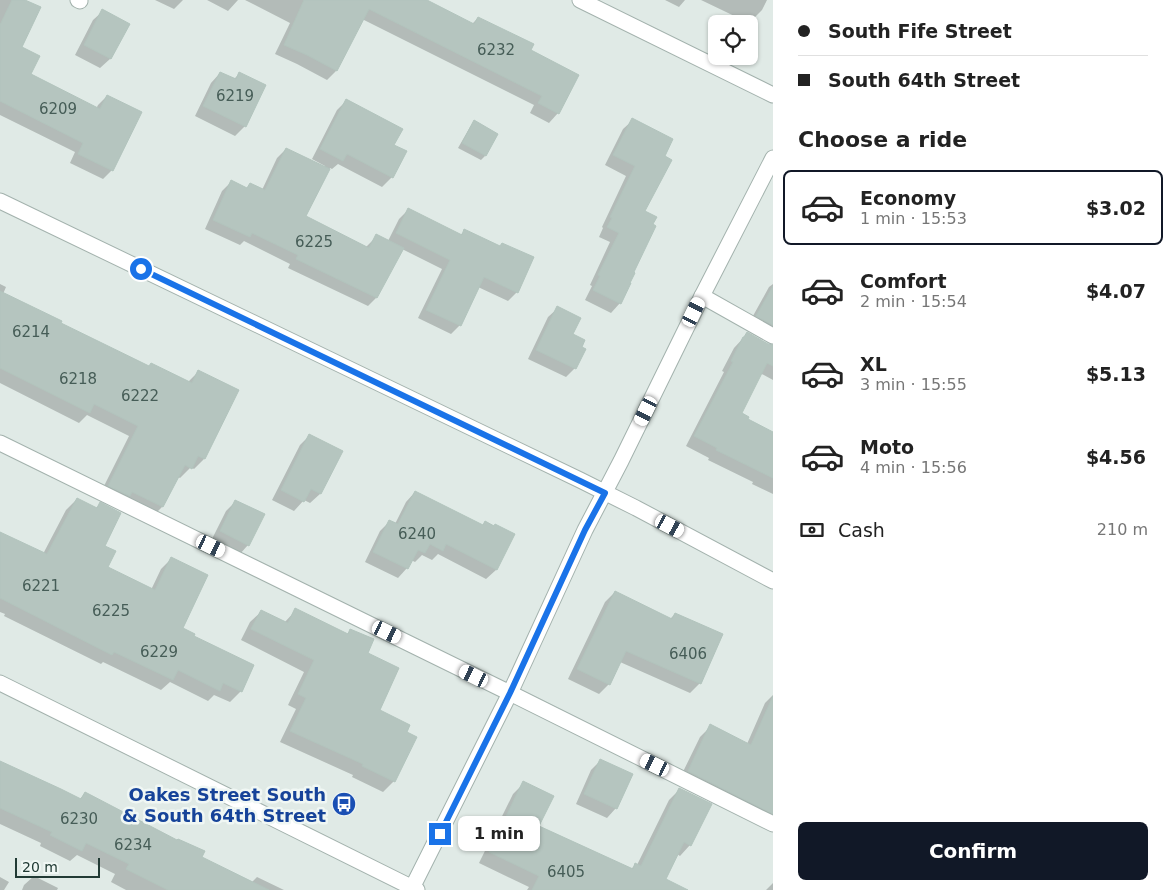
<!DOCTYPE html>
<meta charset="utf-8">
<style>
:root{--surface:#fff;--page:#f2f2f2;--text:#222;--muted:#767676;--line:#e0e0e0;--accent:#111827}
body{margin:0;font-family:"DejaVu Sans",sans-serif;background:var(--page);color:var(--text);height:100vh;display:flex;flex-direction:column;font-size:19px;white-space:nowrap}
*{box-sizing:border-box;margin:0}
p{font-size:16px;color:var(--muted)}
.icon{flex:none;width:28px;height:28px;fill:none;stroke:currentColor;stroke-width:2;stroke-linecap:round;stroke-linejoin:round}
.map{position:relative;flex:1;overflow:hidden}
.sheet{display:flex;flex-direction:column;background:var(--surface);width:400px}
.sheet>*{flex:none}
.guide{display:grid;align-content:center;height:110px;padding:0 25px;background:var(--surface)}
.tools{position:absolute;left:708px;top:15px;display:grid;gap:10px}
.tools a{display:grid;place-items:center;width:50px;height:50px;border-radius:8px;background:var(--surface);box-shadow:0 1px 4px #0004;font-size:25px}
.scale{position:absolute;left:15px;bottom:12px;width:85px;box-sizing:border-box;padding-left:5px;border:2px solid #213a34;border-top:0;font-size:14px;line-height:18px;white-space:nowrap;color:#213a34;-webkit-text-stroke:4px #f0f7f4;paint-order:stroke}
.end{position:absolute;width:22px;height:22px;margin:-11px;border:6px solid #1a73e8;background:#fff;box-shadow:0 0 0 2px #fff}
.from{border-radius:50%}
.bubble{position:absolute;height:35px;border-radius:8px;background:var(--surface);box-shadow:0 1px 4px #0004;font-size:16px;font-weight:700;line-height:35px;text-align:center}
.car{position:absolute;width:15px;height:30px;margin:-15px -8px;border-radius:6px;box-shadow:0 0 4px 1px #0007;background:linear-gradient(#fff 24%,#345 0 40%,#fff 0 76%,#345 0 86%,#fff 0)}
.guide b{display:flex;align-items:center;gap:18px;height:48px;font-size:19px}
.guide b+b{border-top:1px solid var(--line)}
.guide i{width:12px;height:12px;background:var(--text)}
ul{padding:0;list-style:none}
li{display:flex;align-items:center;gap:15px;height:75px;margin:0 10px 8px;padding:0 15px;border:2px solid transparent;border-radius:8px}
li div{flex:1}
li b{display:block;font-size:19px}
li em{font-style:normal;font-weight:700}
li.current{border-color:var(--accent)}
li>.icon{width:45px;height:45px;stroke-width:1.5}
h2{padding:0 25px;font-size:22px;line-height:60px}
.pay{display:flex;align-items:center;gap:12px;height:55px;padding:0 25px;font-size:19px}
.pay p{margin-inline-start:auto}
.button{display:flex;gap:10px;margin-top:auto;padding:10px 25px}
.button a{flex:1;height:58px;border-radius:8px;background:var(--accent);color:#fff;font-size:20px;font-weight:700;line-height:58px;text-align:center}
main{display:flex;flex:1;min-height:0}
.map>svg:first-child{display:block}
.shadow{fill:#0003}
.building{fill:#b5c5bf;stroke:#b2c4bd}
.lines{fill:none;stroke-linecap:round;stroke-linejoin:round}
.service-casing{stroke:#a3b2ad;stroke-width:17}
.minor-casing{stroke:#a3b2ad;stroke-width:17}
.tertiary-casing{stroke:#a3b2ad;stroke-width:17}
.service{stroke:#fff;stroke-width:15}
.minor{stroke:#fff;stroke-width:15}
.tertiary{stroke:#fff;stroke-width:15}
.route{stroke:#1a73e8;stroke-width:6}
.labels{text-anchor:middle;dominant-baseline:central;stroke-width:5;stroke-linejoin:round;paint-order:stroke}
.number-label{font-size:15px;fill:#465d57}
.transit-label{font-size:18px;font-weight:bold;fill:#164399;stroke:#f0f7f4;text-anchor:end}
</style>
<main>
<div class="map">
<svg width="773" height="890" viewBox="0 0 773 890">
<rect width="100%" height="100%" fill="#e0eae6"/>
<path class="shadow" d="M0 0H22L20 48 29 75 96 109 98 105 107 96 112 170 103 179 70 163 75 152 0 115Z
M155 0H183L174 9Z
M207 0H238L228 11Z
M245 0H424L472 24 478 18 530 51 558 113 549 123 530 113 534 105 362 19 336 71 327 80 297 64 275 54 290 23Z
M665 0H685L679 7Z
M701 0H767L762 10 749 23Z
M103 11 128 24 110 59 100 68 75 55 93 20Z
M220 73 234 79 239 74 245 126 235 136 195 116 211 83Z
M346 101 393 145 392 177 382 187 338 164 332 169 330 168 305 217 366 247 377 236 388 241 399 219 408 210 460 235 465 231 517 292 508 301 478 287 460 325 451 334 418 318 442 269 402 249 376 298 368 306 288 268 290 264 244 241 240 245 205 229 222 191 231 182 246 189 250 185 262 190 277 158 286 149 324 168 325 166 312 159 337 110Z
M633 120 663 157 643 212 651 225 620 303 611 313 585 300 592 286 590 285 610 242 599 237 603 228 602 227 626 176 605 165 623 129Z
M474 122 485 156 481 160 458 148 470 127Z
M0 284 6 287 3 294 59 324 148 367 188 382 198 372 204 459 194 469 191 467 180 478 178 477 162 507 152 517 99 496 129 436 87 415 79 423 0 383Z
M773 284V345L772 341 748 325 769 287Z
M558 308 572 335 580 348 575 368 566 377 528 359 548 317Z
M747 334 773 347V380L760 373 740 414 746 420 773 433V494L752 484 753 482 708 460 709 458 686 446 724 372 722 371 734 348Z
M309 436 341 451 320 494 310 503 304 500 294 511 272 500 300 445Z
M415 492 482 526 485 522 514 535 496 570 486 579 438 554 432 560 422 555 415 562 411 560 407 568 398 578 365 562 380 531 390 521 395 524 406 502Z
M77 499 95 509 100 504 106 568 151 590 161 569 171 559 181 629 192 637 252 666 241 691 230 702 214 695 208 701 170 682 161 690 103 662 101 664 4 616 5 614 0 612V533L43 554 66 510Z
M236 501 248 545 239 555 211 541 226 511Z
M615 592 670 619 675 614 700 683 690 693 620 662 609 684 599 694 568 679 605 602Z
M296 610 346 635 351 630 366 654 378 711 405 733 394 781 383 792 352 777 353 775 280 742 296 709 288 705 304 672 241 640 250 622 261 612 284 623Z
M773 695V830L678 782 700 737 711 726 747 744 765 703Z
M600 761 616 808 607 818 576 804 591 770Z
M0 763 79 800 85 793 200 858 251 883 257 877 284 890H126L111 882 115 874 77 855 70 861 40 846 41 843 0 824Z
M524 783 538 826 631 869 636 864 637 865 669 800 680 789 690 845 680 856 677 854 661 886 669 890H527L529 887 479 863 513 794Z
M34 876 58 888 57 890H22L24 885Z
M0 877 9 882 4 890H0Z
M773 883V890H766Z"/>
<path class="building" d="M12 0H25L41 7 22 47 40 56 31 74 100 109 107 95 142 112 113 171 78 154 83 143 0 101V25Z
M304 0H427L474 24 478 17 534 44 531 50 579 75 559 114 538 103 542 96 369 9 337 71 307 55 284 45Z
M102 9 130 24 111 59 84 45Z
M220 72 236 79 239 72 266 85 246 127 203 106Z
M346 99 403 129 394 145 407 151 393 178 347 154 343 161 320 149Z
M632 118 673 139 665 156 672 160 645 211 657 217 653 224 656 226 634 272 635 273 630 283H631L621 304 593 290 600 276 598 275 619 233 607 227 612 218 610 217 635 166 613 155Z
M474 120 498 134 486 156 462 143Z
M286 148 330 169 306 216 369 248 376 234 404 248 377 298 296 259 298 255 252 233 250 237 213 220 231 180 247 188 250 183 265 190Z
M408 208 462 235 464 229 500 246 502 243 534 257 518 293 484 277 461 326 426 310 450 260 396 233Z
M773 286V325L756 316Z
M0 291 62 321 61 323 149 366 151 363 192 383 198 370 239 390 205 459 198 456 192 469 185 465 163 507 132 492 130 496 108 486 138 426 94 404 90 413 0 368Z
M557 306 581 318 573 334 585 340 582 347 586 349 576 369 536 350Z
M747 332 768 344 773 345V366L767 363 742 413 749 417 748 419 773 432V478L716 450 717 448 694 436 733 362 731 361 743 337H744Z
M309 434 343 451 321 494 311 489 304 502 281 490Z
M415 491 483 525 485 521 494 526 495 524 515 534 497 570 446 544 443 551 430 544 425 553 418 550 408 569 373 552 389 520 398 524Z
M77 498 97 508 100 502 121 513 105 546 116 551 108 567 155 590 171 557 208 575 183 628 195 634 194 636 254 665 242 692 223 683 220 691 178 670 173 680 114 652 112 655 0 598V532L47 554Z
M235 500 265 514 249 546 220 531Z
M615 591 672 619 675 613 723 634 701 684 626 651 610 685 577 669Z
M295 608 348 634 350 629 374 639 368 653 399 668 380 710 410 725 407 732 417 737 395 782 362 766 363 764 290 731 306 698 298 694 314 660 251 629 261 610 288 623Z
M773 696V814L688 771 710 724 751 745Z
M600 759 633 774 617 809 584 794Z
M0 761 61 789 81 799 85 792 177 840 178 839 205 851 202 857 269 890H168L126 869 129 864 86 843 82 851 50 835 52 832 0 808Z
M523 781 554 796 539 826 633 869 635 863 641 866 679 788 712 804 691 846 684 842 666 879 688 890H532L539 876 489 852Z"/>
<g class="lines">
<g class="service-casing">
<path id="service" d="M78 0 80 1
M702 296 773 336
M0 443 510 693 773 824"/>
</g>
<g class="minor-casing">
<path id="minor" d="M580 0 773 95
M0 201 580 480 636 508 773 581
M411 890 510 693 585 530 621 461 702 296 773 158"/>
</g>
<g class="tertiary-casing">
<path id="tertiary" d="M0 683 417 890"/>
</g>
<use href="#service" class="service"/>
<use href="#minor" class="minor"/>
<use href="#tertiary" class="tertiary"/>
</g>
<g class="lines">
<path class="route" d="M141 269 605 493 585 530 510 693 440 834"/>
</g>
<defs>
<g id="bus-disc" transform="scale(1.25)"><circle r="9.5" fill="#1a4fb4" stroke="#f0f7f4"/><path d="M-5-6H5V4H4V6H2V4H-2V6H-4V4H-5ZM-3.5-4V0h7V-4ZM-3.5 1.2v1.5H-2V1.2ZM2 1.2v1.5H3.5V1.2Z" fill="#fff"/></g>
</defs>
<g fill-rule="evenodd">
<use href="#bus-disc" x="344" y="804"/>
</g>
<g class="labels">
<g class="number-label">
<text x="496" y="50">6232</text>
<text x="235" y="96">6219</text>
<text x="58" y="109">6209</text>
<text x="314" y="242">6225</text>
<text x="31" y="332">6214</text>
<text x="78" y="379">6218</text>
<text x="140" y="396">6222</text>
<text x="417" y="534">6240</text>
<text x="41" y="586">6221</text>
<text x="111" y="611">6225</text>
<text x="159" y="652">6229</text>
<text x="688" y="654">6406</text>
<text x="79" y="819">6230</text>
<text x="133" y="845">6234</text>
<text x="566" y="872">6405</text>
</g>
<g class="transit-label">
<text x="326" y="794">Oakes Street South<tspan x="326" dy="21">&amp; South 64th Street</tspan></text>
</g>
</g>
</svg>
<div class="tools">
<a><svg class="icon" aria-label="locate" viewBox="0 0 24 24"><circle cx="12" cy="12" r="6"/><path d="M12 2v4M12 18v4M2 12h4M18 12h4"/></svg></a>
</div>
<div class="scale">20 m</div>
<i class="end from" style="left:141px;top:269px"></i>
<i class="end" style="left:440px;top:834px"></i>
<div class="bubble" style="left:458px;top:816px;width:82px">1 min</div>
<i class="car" style="left:694px;top:312px;rotate:26deg"></i>
<i class="car" style="left:646px;top:411px;rotate:206deg"></i>
<i class="car" style="left:670px;top:526px;rotate:118deg"></i>
<i class="car" style="left:211px;top:546px;rotate:116deg"></i>
<i class="car" style="left:387px;top:632px;rotate:116deg"></i>
<i class="car" style="left:474px;top:676px;rotate:296deg"></i>
<i class="car" style="left:655px;top:765px;rotate:296deg"></i>
</div>
<section class="sheet">
<div class="guide">
<b><i class="from"></i>South Fife Street</b>
<b><i></i>South 64th Street</b>
</div>
<h2>Choose a ride</h2>
<ul>
<li class="current"><svg class="icon" aria-label="car" viewBox="0 0 24 24"><path d="M5 17H2v-5l4-1 3-4h7l3 4 3 1v5h-3M9 17h6M6 11h13"/><circle cx="7" cy="17" r="2"/><circle cx="17" cy="17" r="2"/></svg><div><b>Economy</b><p>1 min · 15:53</p></div><em>$3.02</em></li>
<li><svg class="icon" aria-label="car" viewBox="0 0 24 24"><path d="M5 17H2v-5l4-1 3-4h7l3 4 3 1v5h-3M9 17h6M6 11h13"/><circle cx="7" cy="17" r="2"/><circle cx="17" cy="17" r="2"/></svg><div><b>Comfort</b><p>2 min · 15:54</p></div><em>$4.07</em></li>
<li><svg class="icon" aria-label="car" viewBox="0 0 24 24"><path d="M5 17H2v-5l4-1 3-4h7l3 4 3 1v5h-3M9 17h6M6 11h13"/><circle cx="7" cy="17" r="2"/><circle cx="17" cy="17" r="2"/></svg><div><b>XL</b><p>3 min · 15:55</p></div><em>$5.13</em></li>
<li><svg class="icon" aria-label="car" viewBox="0 0 24 24"><path d="M5 17H2v-5l4-1 3-4h7l3 4 3 1v5h-3M9 17h6M6 11h13"/><circle cx="7" cy="17" r="2"/><circle cx="17" cy="17" r="2"/></svg><div><b>Moto</b><p>4 min · 15:56</p></div><em>$4.56</em></li>
</ul>
<div class="pay"><svg class="icon" aria-label="cash" viewBox="0 0 24 24"><path d="M3 7h18v10H3z"/><circle cx="12" cy="12" r="2"/></svg>Cash<p>210 m</p></div>
<div class="button"><a>Confirm</a></div>
</section>
</main>
